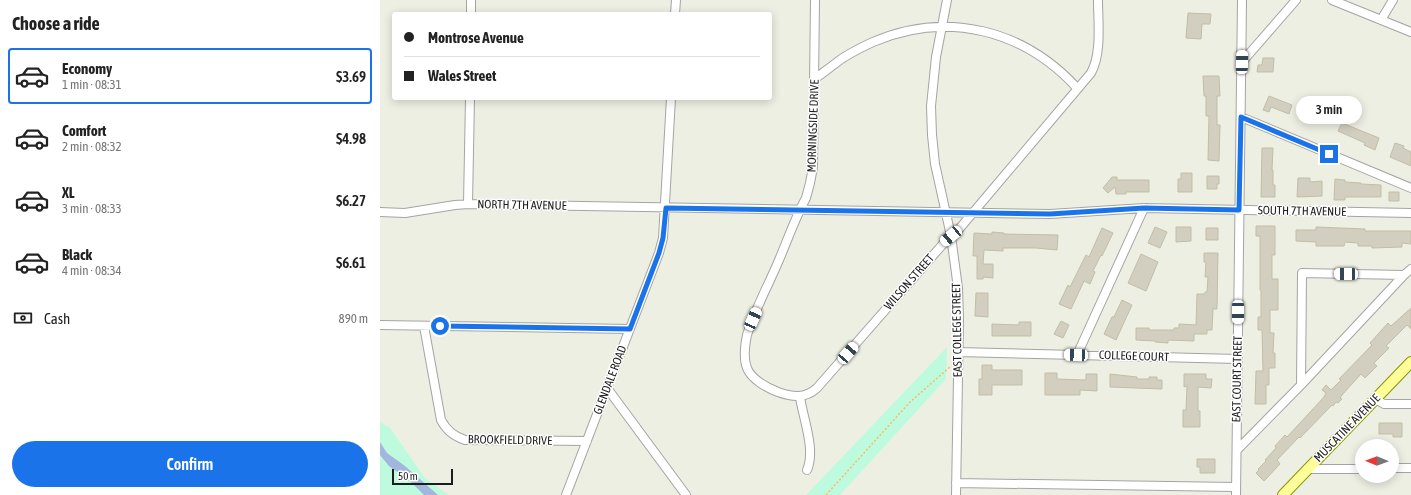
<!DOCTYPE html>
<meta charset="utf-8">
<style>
:root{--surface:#fff;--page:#f2f2f2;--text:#222;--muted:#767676;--line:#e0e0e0;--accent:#1a73e8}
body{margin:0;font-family:"Asap Condensed",sans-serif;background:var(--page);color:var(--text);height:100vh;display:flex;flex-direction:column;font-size:15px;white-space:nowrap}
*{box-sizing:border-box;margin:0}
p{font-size:13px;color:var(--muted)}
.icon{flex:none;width:22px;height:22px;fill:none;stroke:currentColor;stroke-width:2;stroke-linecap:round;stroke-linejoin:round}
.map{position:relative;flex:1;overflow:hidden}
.sheet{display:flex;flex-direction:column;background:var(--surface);width:380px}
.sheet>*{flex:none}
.top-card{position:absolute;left:12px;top:12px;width:380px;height:88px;border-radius:4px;box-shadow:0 2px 10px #0003;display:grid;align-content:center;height:88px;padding:0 12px;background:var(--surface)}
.needle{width:26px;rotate:271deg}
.tools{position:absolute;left:975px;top:439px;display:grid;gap:8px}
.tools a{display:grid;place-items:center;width:44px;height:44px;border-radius:50%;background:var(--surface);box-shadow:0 2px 10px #0003;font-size:20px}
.scale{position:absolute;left:12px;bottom:10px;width:61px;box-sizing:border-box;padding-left:4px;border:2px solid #1d1d1d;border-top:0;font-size:11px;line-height:14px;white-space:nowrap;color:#1d1d1d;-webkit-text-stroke:3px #fff;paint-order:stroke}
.end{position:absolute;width:18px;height:18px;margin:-9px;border:5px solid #1a73e8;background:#fff;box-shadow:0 0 0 2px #fff}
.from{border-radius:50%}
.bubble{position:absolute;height:28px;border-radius:14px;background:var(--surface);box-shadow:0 2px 10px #0003;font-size:13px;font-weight:600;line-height:28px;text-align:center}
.car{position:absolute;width:12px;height:24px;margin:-12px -6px;border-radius:5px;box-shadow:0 0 3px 1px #0007;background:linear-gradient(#fff 24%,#345 0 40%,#fff 0 76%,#345 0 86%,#fff 0)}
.top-card b{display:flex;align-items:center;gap:14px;height:38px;font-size:15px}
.top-card b+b{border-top:1px solid var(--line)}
.top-card i{width:10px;height:10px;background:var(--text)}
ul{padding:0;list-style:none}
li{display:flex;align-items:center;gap:12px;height:56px;margin:0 8px 6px;padding:0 4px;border:2px solid transparent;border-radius:4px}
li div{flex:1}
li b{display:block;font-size:15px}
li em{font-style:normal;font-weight:600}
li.on{border-color:var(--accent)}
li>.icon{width:36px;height:36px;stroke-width:1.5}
h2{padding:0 12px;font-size:18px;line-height:48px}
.pay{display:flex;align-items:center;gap:10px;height:44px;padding:0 12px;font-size:15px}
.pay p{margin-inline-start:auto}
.primary-button{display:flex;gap:8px;margin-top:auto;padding:8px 12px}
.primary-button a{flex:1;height:46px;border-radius:24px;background:var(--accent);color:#fff;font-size:16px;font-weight:600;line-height:46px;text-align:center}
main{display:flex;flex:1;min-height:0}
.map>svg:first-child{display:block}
.park{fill:#befbde}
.water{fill:#a2b6de}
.building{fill:#d2cfc0;stroke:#c1bea5}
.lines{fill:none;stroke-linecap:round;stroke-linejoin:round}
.minor-casing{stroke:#a4a4a4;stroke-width:10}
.major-casing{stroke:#869700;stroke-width:12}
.path{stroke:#fdb865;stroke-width:1.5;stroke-dasharray:2 2;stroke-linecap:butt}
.minor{stroke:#fff;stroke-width:8}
.major{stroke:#fdfe98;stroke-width:10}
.route{stroke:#1a73e8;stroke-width:5}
.labels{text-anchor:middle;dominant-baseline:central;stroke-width:3;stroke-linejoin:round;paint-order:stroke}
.street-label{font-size:12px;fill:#1d1d1d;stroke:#fff}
</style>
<main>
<section class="sheet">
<h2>Choose a ride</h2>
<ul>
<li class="on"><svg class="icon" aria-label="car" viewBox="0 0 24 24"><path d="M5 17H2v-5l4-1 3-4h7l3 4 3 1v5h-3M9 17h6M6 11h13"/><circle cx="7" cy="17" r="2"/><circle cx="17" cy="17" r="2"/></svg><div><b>Economy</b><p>1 min · 08:31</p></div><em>$3.69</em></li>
<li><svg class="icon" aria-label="car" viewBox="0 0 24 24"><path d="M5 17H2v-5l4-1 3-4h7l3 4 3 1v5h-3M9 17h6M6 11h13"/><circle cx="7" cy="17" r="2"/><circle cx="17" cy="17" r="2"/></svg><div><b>Comfort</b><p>2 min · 08:32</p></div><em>$4.98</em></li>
<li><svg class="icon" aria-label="car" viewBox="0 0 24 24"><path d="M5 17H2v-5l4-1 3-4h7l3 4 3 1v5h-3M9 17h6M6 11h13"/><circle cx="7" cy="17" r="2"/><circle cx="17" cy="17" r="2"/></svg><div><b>XL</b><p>3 min · 08:33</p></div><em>$6.27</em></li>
<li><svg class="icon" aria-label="car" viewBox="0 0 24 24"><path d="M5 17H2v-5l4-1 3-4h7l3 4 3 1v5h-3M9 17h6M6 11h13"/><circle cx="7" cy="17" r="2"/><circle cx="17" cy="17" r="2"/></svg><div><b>Black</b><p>4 min · 08:34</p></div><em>$6.61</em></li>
</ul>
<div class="pay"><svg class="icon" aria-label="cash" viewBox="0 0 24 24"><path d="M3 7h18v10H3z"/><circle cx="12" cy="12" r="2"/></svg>Cash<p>890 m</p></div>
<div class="primary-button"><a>Confirm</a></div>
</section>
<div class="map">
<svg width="1031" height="495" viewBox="0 0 1031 495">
<rect width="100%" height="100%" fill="#eeefe3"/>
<path class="park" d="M567 347 566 379 460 495H426Z
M0 422 10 428 45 478 69 495H0Z"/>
<path class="water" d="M0 442 7 453 25 466 58 495H44L32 483 9 466 0 455Z"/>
<path class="building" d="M808 13 831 14 830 24H822L821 39 806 38Z
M883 58H894L893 72H877L878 65H882Z
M823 76H839L840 96H837V125H840L839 161 828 160 829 116H826V96H824Z
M889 96 912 105 909 114 891 107 889 112 883 110Z
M962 123 999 138 995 150 984 145 985 143 958 131Z
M1015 143 1024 146 1023 148 1031 152V166L1010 157Z
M882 148H893L892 170H893V185H895V197H881Z
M801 173H812V192H798V179H801Z
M827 176H839V184H837V189H827Z
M732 177H737V180H769V192H746V194H736L735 187 728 193 723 188Z
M918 178H930V182L942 181V196L917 197Z
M955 179 965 180V182L981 183V184L1001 185V197H965V200H954Z
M1009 192H1019V201H1009Z
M876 226H895V255H892V279H898V310H890V333H894L893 353H895V368H889V385H886V404H875L876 371H883L882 330H878V317H881V290H880V236H876Z
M775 227 787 232 780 248 768 243Z
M796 227H811V241L796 242Z
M936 227 985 229V231H1031V244L1022 243V247L992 248V246H978V243L965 242 964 246H936V242L916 241V230H936Z
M722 228 733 233 722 256 721 255 713 271 715 272 710 284 704 281 691 309 679 304 688 285 690 287 706 255 709 257Z
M826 228H838V240H826Z
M612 232 624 233V234L678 235 677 250 656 248H623V251L604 250 603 264H613V278L603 277V279H597V256H593L594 233 612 234Z
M824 253H838L837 309H833L832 330H827V334H814V341L788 340V343L775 342V341L756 340V328H769V330H794V328H799V324L816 325 817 294H825V292H827L828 277H825L826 262H824Z
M761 254 778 262 766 291 748 283Z
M596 293H608V317L595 316Z
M742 300 752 305 736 340 724 334 732 317H734Z
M1031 308V329L1027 325 1006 346 1009 348 994 363 997 366 985 378 981 374 962 395 960 398 962 399 958 403 956 402 953 406 952 405 920 438 919 437 897 460 900 464 884 481 876 473 879 470 878 469 886 461 885 460 896 448 895 446 905 435 907 437 944 397 946 393 942 390 946 385 951 390 961 380 959 379 992 345 990 343 1008 323 1011 326Z
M681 321 689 325 683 338 674 334Z
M639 322H651V336H612V324L639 325Z
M602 365H612V370H642V385H612V395H599V379H602Z
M665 373H677V379L706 380V374H717V391L700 390V395H665Z
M730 374 757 377V379H769V377H777V380H782V389L730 387Z
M804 374H826V379H832L831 388 818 387V411H820V427H803V410H806L807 386 804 387Z
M999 423H1022V437H1013V434H999Z
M817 459H835V473H820V467H817Z"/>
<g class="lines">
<g class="minor-casing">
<path id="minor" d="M435 0 433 167 430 183 426 198C415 218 408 239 399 260 389 284 375 309 367 335 365 345 363 358 367 368 371 379 387 388 398 392 412 397 425 399 437 388L563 244 580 228 711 73C722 53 718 22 718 0
M567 0 556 57 551 106 552 135 555 164 571 236 578 288 579 319 576 495
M952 0 1031 32
M91 14V0
M295 14 296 0
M1001 20 1013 0
M862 62 916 0
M434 79C442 74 449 68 456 63 467 54 480 48 493 42 567 10 644 30 697 88
M861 117 1031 188
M88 204 90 98
M0 212 25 213 75 205 88 204 670 214 764 208 1031 213
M0 325 250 329
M44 326 61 420C67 431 74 436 85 440L207 441
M578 352 858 359
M697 355 764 208
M921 385 1024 275
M227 388 306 495
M420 397C423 418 436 450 427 470
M995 399 1004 404H1031
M857 450 921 385 922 273 1024 275 1031 269
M1012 468H1031
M927 469H982
M576 483 856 487
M186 495 279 253 283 238 291 98
M856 495 862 0"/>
</g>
<g class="major-casing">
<path id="major" d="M903 495 1031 362"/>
</g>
<path class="path" d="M446 495 530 402 571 366"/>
<use href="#minor" class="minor"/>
<use href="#major" class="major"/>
</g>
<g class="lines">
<path class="route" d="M60 326 250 329 279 253 283 238 286 208 670 214 764 208 859 210 861 117 949 154"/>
</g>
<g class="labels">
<g class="street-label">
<text transform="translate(433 126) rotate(-88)">MORNINGSIDE DRIVE</text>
<text transform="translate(142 205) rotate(1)">NORTH 7TH AVENUE</text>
<text transform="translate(922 211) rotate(1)">SOUTH 7TH AVENUE</text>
<text transform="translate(529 282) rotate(-49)">WILSON STREET</text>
<text transform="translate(577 330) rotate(-91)">EAST COLLEGE STREET</text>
<text transform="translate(754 356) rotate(2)">COLLEGE COURT</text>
<text transform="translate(857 379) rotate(-89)">EAST COURT STREET</text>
<text transform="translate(230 380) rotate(-69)">GLENDALE ROAD</text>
<text transform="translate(967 428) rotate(-46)">MUSCATINE AVENUE</text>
<text transform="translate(130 440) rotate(1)">BROOKFIELD DRIVE</text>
</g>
</g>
</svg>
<div class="tools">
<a><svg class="needle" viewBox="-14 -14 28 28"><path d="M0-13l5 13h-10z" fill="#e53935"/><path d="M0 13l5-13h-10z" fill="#767676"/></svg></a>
</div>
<div class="scale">50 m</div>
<i class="end from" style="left:60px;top:326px"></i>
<i class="end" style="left:949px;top:154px"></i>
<div class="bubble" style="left:916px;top:96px;width:66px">3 min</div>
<i class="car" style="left:862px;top:62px;rotate:1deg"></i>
<i class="car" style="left:571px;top:236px;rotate:230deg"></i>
<i class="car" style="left:966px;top:274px;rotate:271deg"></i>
<i class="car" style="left:858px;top:312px;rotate:180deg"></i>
<i class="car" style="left:373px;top:319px;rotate:24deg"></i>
<i class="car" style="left:468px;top:353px;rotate:41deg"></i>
<i class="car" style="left:696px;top:355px;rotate:272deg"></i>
<div class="top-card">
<b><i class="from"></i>Montrose Avenue</b>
<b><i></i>Wales Street</b>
</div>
</div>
</main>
